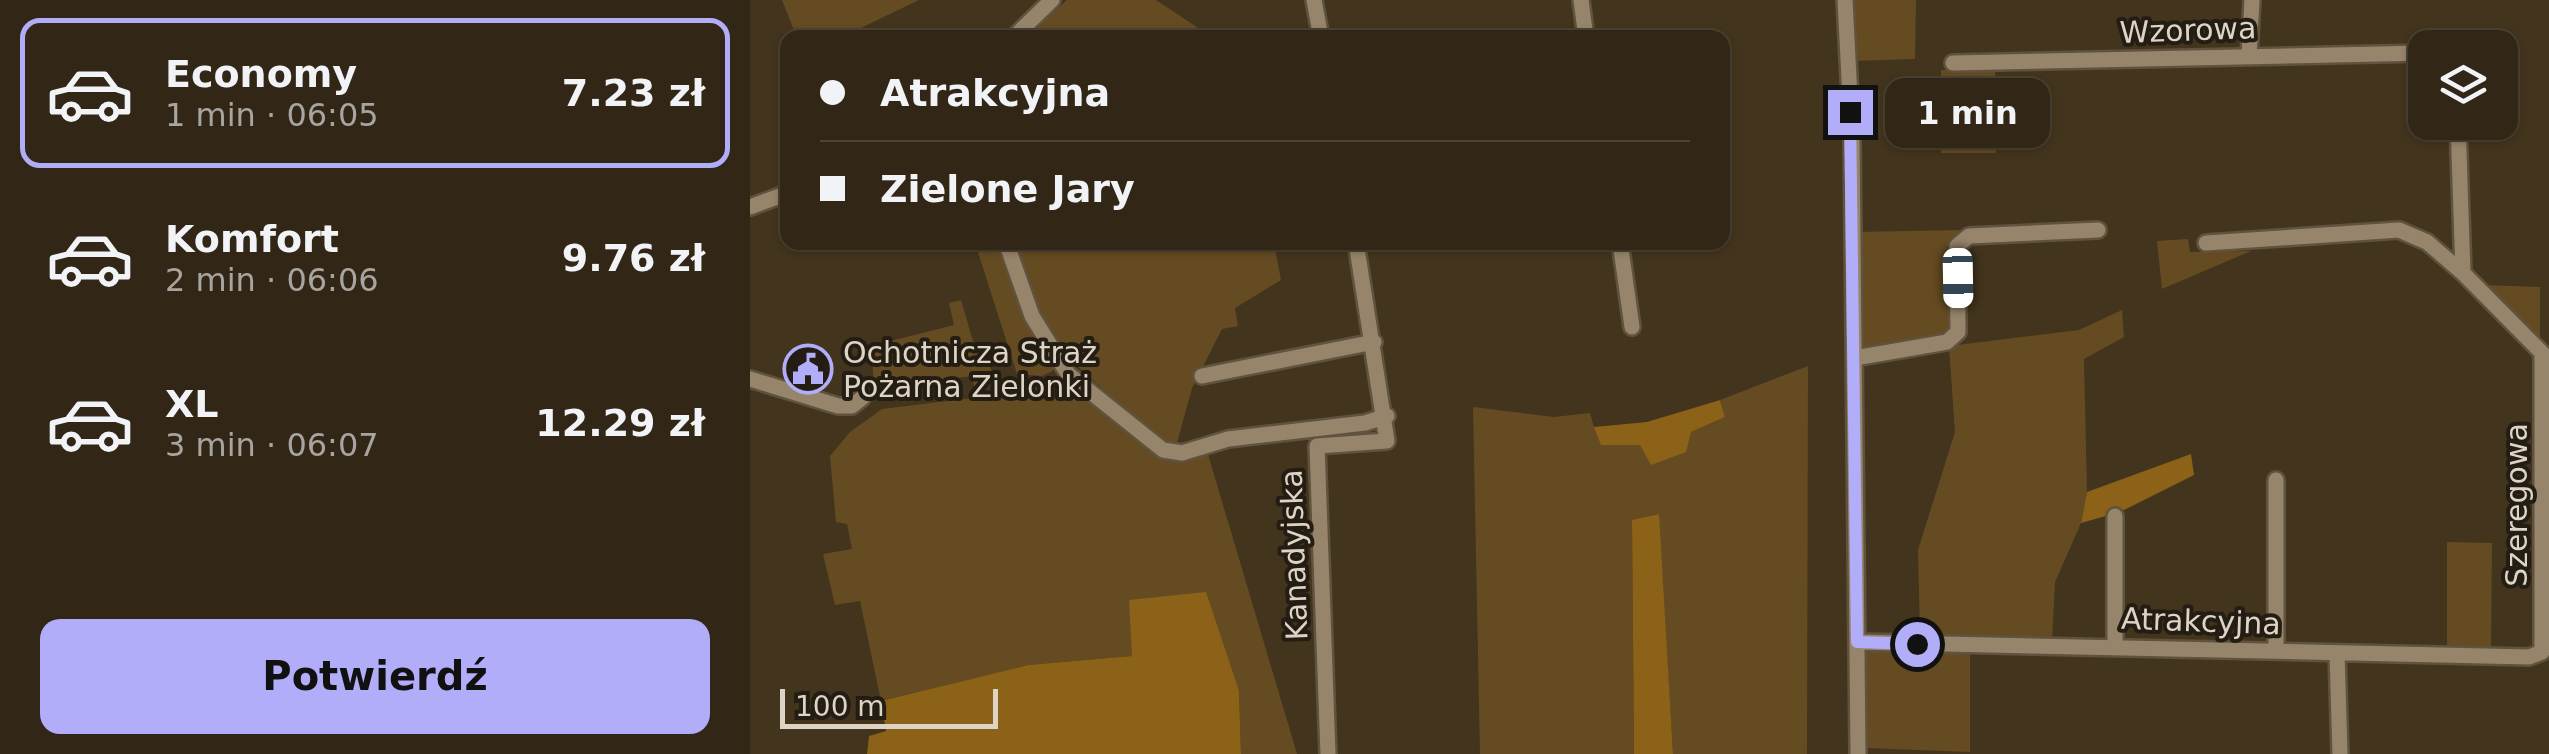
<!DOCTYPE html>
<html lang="pl">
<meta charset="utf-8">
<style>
:root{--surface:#322716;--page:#3a2f1f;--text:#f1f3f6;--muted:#a8a5a1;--line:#4d4435;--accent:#b2adf9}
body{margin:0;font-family:"DejaVu Sans",sans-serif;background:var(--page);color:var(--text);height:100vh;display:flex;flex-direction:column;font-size:38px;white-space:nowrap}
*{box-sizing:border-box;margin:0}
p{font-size:32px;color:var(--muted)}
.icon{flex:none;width:55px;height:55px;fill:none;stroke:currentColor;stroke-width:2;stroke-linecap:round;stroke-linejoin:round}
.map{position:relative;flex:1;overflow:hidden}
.side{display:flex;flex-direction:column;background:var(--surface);width:750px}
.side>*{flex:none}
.banner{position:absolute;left:30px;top:30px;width:950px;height:220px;border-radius:20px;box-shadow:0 2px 8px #0004,0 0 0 2px var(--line);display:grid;align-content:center;height:220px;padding:0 40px;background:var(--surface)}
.buttons{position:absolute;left:1658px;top:30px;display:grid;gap:20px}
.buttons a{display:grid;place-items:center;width:110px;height:110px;border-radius:20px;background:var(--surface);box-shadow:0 2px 8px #0004,0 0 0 2px var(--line);font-size:50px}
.scale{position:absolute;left:30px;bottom:25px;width:218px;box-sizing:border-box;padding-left:10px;border:5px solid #ddd4c6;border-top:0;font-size:28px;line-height:35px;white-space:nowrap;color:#ddd4c6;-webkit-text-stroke:8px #241d13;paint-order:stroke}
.end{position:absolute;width:45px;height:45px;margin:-22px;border:12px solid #b2adf9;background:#111;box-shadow:0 0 0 5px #111}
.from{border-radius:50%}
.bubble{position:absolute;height:70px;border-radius:20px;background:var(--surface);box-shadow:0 2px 8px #0004,0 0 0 2px var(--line);font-size:32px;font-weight:600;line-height:70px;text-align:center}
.car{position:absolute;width:30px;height:60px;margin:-30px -15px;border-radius:12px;box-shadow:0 0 8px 2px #0007;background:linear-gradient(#fff 24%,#345 0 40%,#fff 0 76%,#345 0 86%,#fff 0)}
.banner b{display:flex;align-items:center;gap:35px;height:95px;font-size:38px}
.banner b+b{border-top:2px solid var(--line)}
.banner i{width:25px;height:25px;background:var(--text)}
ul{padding:18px 0 0;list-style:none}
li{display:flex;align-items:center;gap:30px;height:150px;margin:0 20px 15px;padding:0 20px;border:5px solid transparent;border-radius:20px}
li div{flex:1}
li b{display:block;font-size:38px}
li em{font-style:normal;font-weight:600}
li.on{border-color:var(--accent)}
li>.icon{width:90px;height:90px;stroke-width:1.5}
.cta{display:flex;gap:20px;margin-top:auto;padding:20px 40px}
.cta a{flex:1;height:115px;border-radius:20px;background:var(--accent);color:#111;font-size:40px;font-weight:600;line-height:115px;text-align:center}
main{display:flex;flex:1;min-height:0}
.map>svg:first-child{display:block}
.green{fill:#654b22}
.forest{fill:#8c6218}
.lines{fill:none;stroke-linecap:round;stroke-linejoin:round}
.minor-casing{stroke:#5f523e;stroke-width:20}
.minor{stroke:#97856b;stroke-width:15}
.route{stroke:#b2adf9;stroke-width:12}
.labels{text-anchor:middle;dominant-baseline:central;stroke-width:8;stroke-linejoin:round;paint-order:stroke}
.street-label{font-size:30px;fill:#ddd4c6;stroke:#241d13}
.poi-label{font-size:30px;fill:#ddd4c6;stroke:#241d13;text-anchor:start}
</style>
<main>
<section class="side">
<ul>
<li class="on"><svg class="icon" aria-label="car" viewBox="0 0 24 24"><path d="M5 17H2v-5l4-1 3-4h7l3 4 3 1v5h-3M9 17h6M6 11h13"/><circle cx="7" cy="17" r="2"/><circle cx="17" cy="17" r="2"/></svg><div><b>Economy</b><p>1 min · 06:05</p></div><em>7.23 zł</em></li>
<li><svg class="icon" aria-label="car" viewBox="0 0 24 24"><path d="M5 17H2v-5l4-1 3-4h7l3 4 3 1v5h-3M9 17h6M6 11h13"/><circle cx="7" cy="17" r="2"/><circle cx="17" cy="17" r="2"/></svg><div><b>Komfort</b><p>2 min · 06:06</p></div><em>9.76 zł</em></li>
<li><svg class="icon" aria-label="car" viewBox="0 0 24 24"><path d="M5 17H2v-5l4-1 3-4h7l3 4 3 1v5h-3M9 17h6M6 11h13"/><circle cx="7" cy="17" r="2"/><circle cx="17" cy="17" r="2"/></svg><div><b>XL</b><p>3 min · 06:07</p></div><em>12.29 zł</em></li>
</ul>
<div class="cta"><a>Potwierdź</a></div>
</section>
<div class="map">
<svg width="1799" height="754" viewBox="0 0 1799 754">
<rect width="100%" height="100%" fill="#43341d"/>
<path class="green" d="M32 0H169L92 37 47 38Z
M317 0H406L462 37H277Z
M1099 0H1166L1165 59 1102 61Z
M1191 70H1245L1246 153H1191Z
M1212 230C1189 261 1216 308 1193 339L1112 351 1108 345 1105 232Z
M1438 239 1440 252 1501 251 1412 289 1407 241Z
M225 243H247L274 322 303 360V371L292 376 267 374Z
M262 243H524L531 280 485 308 488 326 472 329 442 388 427 443 417 446 328 367 289 313Z
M1731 285 1790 287V349Z
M211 300 230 365 239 362 243 378 235 386H224L222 376 150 385V396H133L124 385 121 346 204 325 199 303Z
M1372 310 1374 337 1334 359 1337 492 1331 523 1305 582 1302 640 1170 634 1168 550 1205 432 1199 346 1329 330Z
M1058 366 1057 754H923L908 514 882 521 884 754H730L723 407 804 417 840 413 844 427 941 432 975 417 970 400Z
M319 381 414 459 457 451 547 754H491L489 691 383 656 278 665 131 701 110 601 85 605 73 554 102 549 97 524 86 522 80 456 100 432 132 409 248 395Z
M1697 542 1742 543 1741 651H1697Z
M1114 647 1220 649V752L1114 748Z"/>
<path class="forest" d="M970 400 975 417 941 432 936 452 901 465 890 445H851L844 427 897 422Z
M1441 454 1444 475 1370 512 1331 523 1337 492Z
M909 514 923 754H884L882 520Z
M456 592 489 691 491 754H117L119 736 136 731 131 701 278 665 382 656 379 600Z"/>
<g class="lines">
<g class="minor-casing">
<path id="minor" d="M564 0 571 38
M831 0 836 38
M1095 0 1102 137 1108 754
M263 38 302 0
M1499 56 1502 0
M1203 63 1675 53
M1708 122 1713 273
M0 207 38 193
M256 242 282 316 318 374 413 450 432 453 478 439 615 423 637 416
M870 242 882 327
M1456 243 1649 230 1677 242 1713 273 1799 360
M1792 357V652
M1105 358 1197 342 1208 332 1207 246 1219 236 1348 230
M452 376 624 342
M0 379 88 406H102L112 398
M1365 516V646
M1107 642 1779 657 1792 652
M1526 651V480
M1587 653 1590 754
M578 754 567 446 637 441 606 242"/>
</g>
<use href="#minor" class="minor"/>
</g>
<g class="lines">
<path class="route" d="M1100 112 1107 642 1167 644"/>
</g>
<defs>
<g id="civic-ring" transform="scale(2.5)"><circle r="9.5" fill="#241d13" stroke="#b2adf9" stroke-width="1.5"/><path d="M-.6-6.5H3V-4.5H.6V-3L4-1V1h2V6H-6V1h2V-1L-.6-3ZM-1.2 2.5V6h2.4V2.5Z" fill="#b2adf9"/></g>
</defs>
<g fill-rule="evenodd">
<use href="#civic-ring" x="58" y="369"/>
</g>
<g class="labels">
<g class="street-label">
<text transform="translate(1438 30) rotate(-2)">Wzorowa</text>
<text transform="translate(1766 505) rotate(-90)">Szeregowa</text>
<text transform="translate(544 555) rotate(-92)">Kanadyjska</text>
<text transform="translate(1451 621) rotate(2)">Atrakcyjna</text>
</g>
<g class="poi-label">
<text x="93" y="352">Ochotnicza Straż<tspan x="93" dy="34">Pożarna Zielonki</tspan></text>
</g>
</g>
</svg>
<div class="buttons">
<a><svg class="icon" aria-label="layers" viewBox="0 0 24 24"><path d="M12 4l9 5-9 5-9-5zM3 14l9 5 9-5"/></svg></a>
</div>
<div class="scale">100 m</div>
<i class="end from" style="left:1167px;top:644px"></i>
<i class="end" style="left:1100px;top:112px"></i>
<div class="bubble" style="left:1135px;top:78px;width:165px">1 min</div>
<i class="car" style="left:1208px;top:278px;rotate:179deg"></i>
<div class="banner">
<b><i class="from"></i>Atrakcyjna</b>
<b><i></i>Zielone Jary</b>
</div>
</div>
</main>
